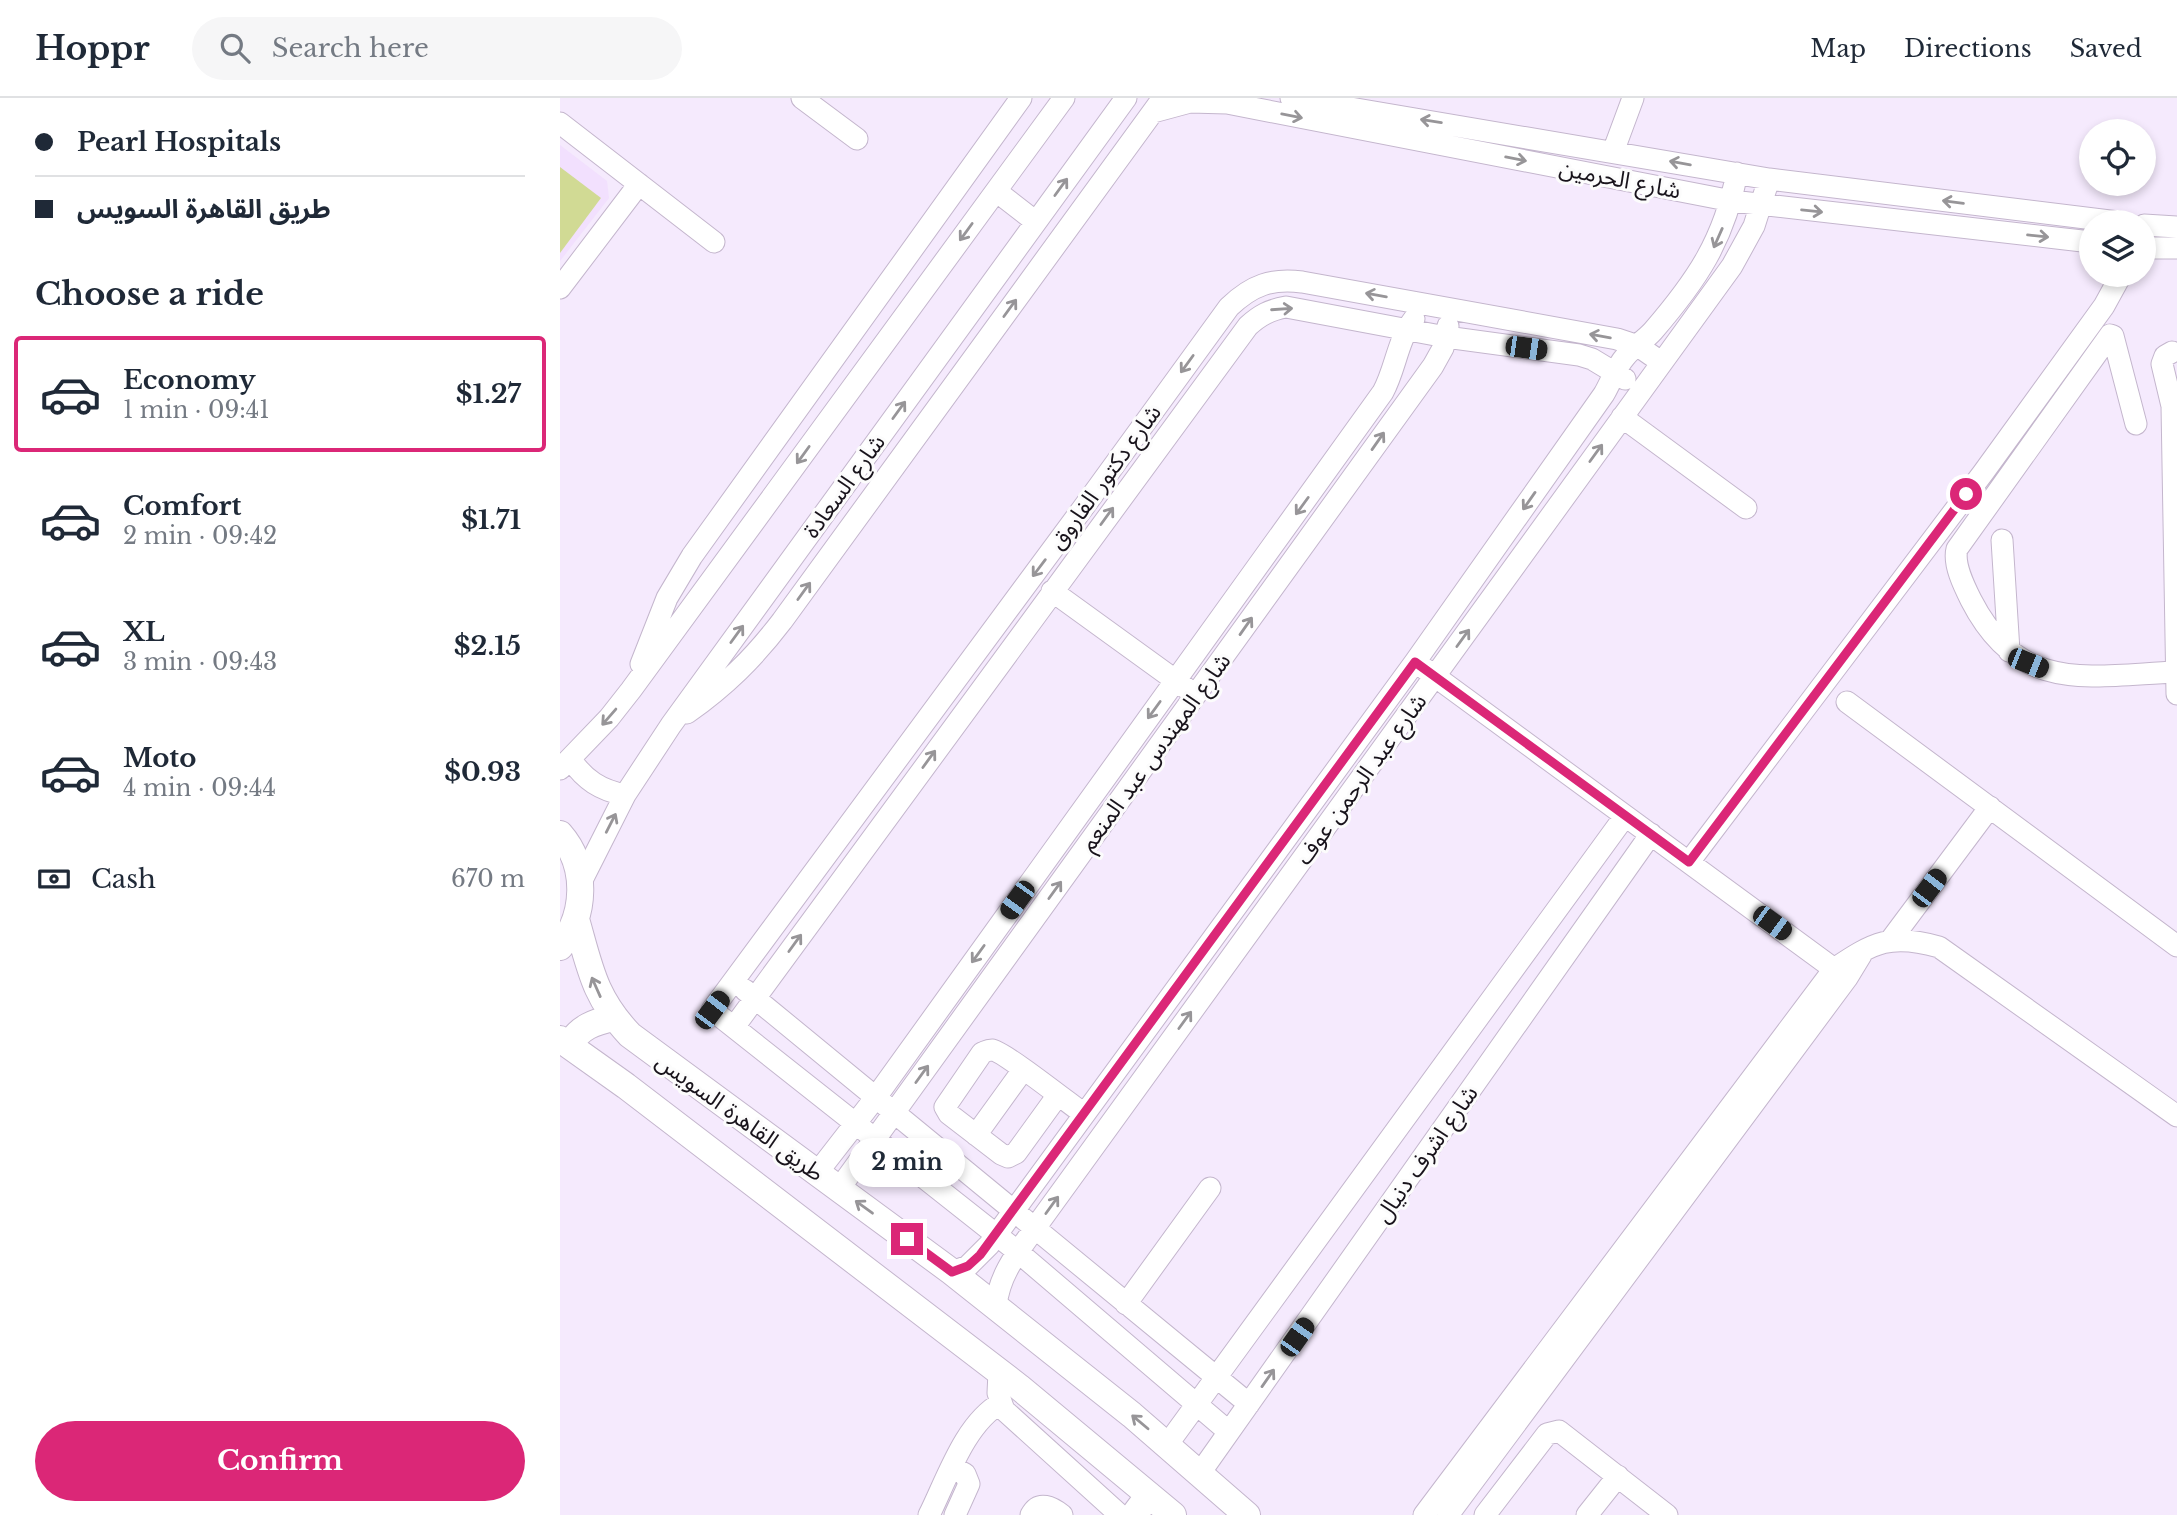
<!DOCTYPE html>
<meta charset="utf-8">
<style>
:root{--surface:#fff;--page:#f6f6f7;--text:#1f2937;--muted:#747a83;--line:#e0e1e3;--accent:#db2777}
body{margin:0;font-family:"Libre Baskerville","Noto Sans Arabic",serif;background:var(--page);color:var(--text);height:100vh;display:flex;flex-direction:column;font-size:26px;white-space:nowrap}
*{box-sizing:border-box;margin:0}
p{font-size:23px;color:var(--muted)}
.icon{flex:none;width:38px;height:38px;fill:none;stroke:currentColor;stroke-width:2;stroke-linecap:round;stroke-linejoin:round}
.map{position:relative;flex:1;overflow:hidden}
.side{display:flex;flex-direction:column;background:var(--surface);width:560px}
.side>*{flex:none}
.banner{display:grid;align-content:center;height:154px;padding:0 35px;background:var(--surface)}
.controls{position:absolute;left:1519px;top:21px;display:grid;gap:14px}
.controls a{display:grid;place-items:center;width:77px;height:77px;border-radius:50%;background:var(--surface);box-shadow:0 4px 10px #0003;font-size:35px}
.end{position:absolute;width:32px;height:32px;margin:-16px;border:9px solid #db2777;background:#fff;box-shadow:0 0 0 4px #fff}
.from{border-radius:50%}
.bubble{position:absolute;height:49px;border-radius:24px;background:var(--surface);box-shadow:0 4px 10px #0003;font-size:23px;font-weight:700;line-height:49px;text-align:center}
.car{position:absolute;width:21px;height:42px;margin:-21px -10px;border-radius:9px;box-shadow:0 0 5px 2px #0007;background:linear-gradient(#222 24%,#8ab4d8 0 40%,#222 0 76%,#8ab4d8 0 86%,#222 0)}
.banner b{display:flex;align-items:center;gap:24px;height:66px;font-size:26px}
.banner b+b{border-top:2px solid var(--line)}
.banner i{width:18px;height:18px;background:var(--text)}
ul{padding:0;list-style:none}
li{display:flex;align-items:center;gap:21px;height:116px;margin:0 14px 10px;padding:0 21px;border:4px solid transparent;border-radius:7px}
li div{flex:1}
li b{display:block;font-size:26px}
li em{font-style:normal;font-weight:700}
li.on{border-color:var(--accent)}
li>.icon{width:63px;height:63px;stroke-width:1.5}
h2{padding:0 35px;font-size:32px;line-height:84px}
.pay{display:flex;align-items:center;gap:18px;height:77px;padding:0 35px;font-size:26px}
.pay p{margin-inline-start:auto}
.button{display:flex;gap:14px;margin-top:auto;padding:14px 35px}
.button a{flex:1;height:80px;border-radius:42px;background:var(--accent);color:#fff;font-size:28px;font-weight:700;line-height:80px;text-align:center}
header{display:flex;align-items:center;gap:42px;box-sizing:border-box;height:98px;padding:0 35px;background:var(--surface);border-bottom:2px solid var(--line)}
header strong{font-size:33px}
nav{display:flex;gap:38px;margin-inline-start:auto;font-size:24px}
.search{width:490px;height:63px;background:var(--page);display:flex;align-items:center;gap:18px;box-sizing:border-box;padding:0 24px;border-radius:38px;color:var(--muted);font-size:26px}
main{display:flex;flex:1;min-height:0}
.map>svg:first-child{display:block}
.built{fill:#f2e0fe}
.green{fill:#d1da94}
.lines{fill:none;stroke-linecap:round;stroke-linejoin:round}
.minor-casing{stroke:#c4b6cd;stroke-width:23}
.major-casing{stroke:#c4b6cd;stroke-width:28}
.minor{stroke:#fff;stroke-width:21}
.major{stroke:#fff;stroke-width:26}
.oneway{stroke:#979598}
.route{stroke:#db2777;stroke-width:9}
.labels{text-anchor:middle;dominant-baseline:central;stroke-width:6;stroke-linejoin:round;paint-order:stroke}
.street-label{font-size:23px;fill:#18131b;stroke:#fcfcfc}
</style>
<header>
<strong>Hoppr</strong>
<div class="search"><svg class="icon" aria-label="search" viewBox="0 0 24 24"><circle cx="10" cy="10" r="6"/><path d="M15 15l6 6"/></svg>Search here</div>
<nav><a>Map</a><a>Directions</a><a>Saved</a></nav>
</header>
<main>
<section class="side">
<div class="banner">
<b><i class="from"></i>Pearl Hospitals</b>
<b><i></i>طريق القاهرة السويس</b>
</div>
<h2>Choose a ride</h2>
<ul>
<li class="on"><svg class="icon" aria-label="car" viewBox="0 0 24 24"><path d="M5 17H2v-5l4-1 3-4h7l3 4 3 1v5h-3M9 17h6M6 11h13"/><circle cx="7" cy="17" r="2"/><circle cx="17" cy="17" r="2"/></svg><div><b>Economy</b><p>1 min · 09:41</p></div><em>$1.27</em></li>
<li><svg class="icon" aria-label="car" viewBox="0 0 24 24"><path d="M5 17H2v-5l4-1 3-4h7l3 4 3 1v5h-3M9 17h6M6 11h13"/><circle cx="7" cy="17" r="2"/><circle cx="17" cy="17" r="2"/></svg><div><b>Comfort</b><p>2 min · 09:42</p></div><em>$1.71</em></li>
<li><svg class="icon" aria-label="car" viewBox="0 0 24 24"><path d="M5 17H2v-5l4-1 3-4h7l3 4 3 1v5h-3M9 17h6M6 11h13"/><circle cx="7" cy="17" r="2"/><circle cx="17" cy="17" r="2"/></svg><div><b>XL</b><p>3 min · 09:43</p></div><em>$2.15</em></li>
<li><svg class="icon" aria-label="car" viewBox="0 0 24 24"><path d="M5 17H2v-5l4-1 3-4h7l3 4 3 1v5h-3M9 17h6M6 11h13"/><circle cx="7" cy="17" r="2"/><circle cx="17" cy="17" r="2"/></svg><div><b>Moto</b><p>4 min · 09:44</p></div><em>$0.93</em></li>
</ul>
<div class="pay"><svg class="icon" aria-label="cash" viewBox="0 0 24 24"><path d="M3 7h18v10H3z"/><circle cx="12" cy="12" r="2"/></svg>Cash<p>670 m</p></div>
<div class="button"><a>Confirm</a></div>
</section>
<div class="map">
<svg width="1617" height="1417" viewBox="0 0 1617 1417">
<rect width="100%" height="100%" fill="#f5eafd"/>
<path class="built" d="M0 47 47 83 49 100 0 163Z"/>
<path class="green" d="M0 69 41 100 0 155Z"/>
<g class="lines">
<g class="minor-casing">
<path id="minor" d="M242 0 297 41
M731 0 1209 81 1558 124
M593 14 630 4 667 5 1172 103 1531 144
M0 25 154 144
M1053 54 1073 0
M436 93 476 124
M1584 127 1617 129
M1584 150H1617
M0 190 79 86
M1612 254 1605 258 1602 266 1612 308 1617 596
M1062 319 1186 410
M1576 326 1553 238 1550 237 1397 451C1393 466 1404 488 1411 502 1459 596 1527 578 1615 574
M1442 442 1449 553
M492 493 626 590
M81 566 107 500 132 458 461 0
M865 571 1285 879
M1287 604 1617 848
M127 615C165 588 193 561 222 523L600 4
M11 662C25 682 40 692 65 697
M0 671 49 620 71 592 504 0
M1129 764 1423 375 1544 208 1561 177
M20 786 65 697 111 627 566 0
M1330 843 1430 709
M185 892 689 1306
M174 929 688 228C700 217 710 212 726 209L886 239 1019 257 1032 261 1065 281
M498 997 456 1055 448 1059 441 1056 389 1016 385 1009 422 955C427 953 427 952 432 952 443 953 510 1006 524 1016
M416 1037 463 972
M257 1075 316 999 823 294C836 270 837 243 854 221
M279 1091 873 268 883 250 888 228
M392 1174 408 1168 429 1147 855 564 1044 296C1051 284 1056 269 1065 259 1073 249 1084 243 1093 233 1137 182 1164 142 1177 75
M566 1206 650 1090
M436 1208C439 1177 457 1155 475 1130L1172 168 1194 128 1209 81
M439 1274 438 1295 444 1312 560 1417
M669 1334 458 1154 152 912 523 410 669 209C692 187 712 180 742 184L1057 241 1078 248 1101 264
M607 1347 1065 718
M392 1369 405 1376 409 1386 395 1417
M640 1375 1091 736
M369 1417C387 1381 405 1325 441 1305
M471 1417C479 1402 492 1409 502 1417
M864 1417 1274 871C1314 844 1331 835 1379 849L1617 1018
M888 1417 1287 880 1301 857
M925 1417 987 1336 999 1333 1107 1417
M1027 1417 1058 1378"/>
</g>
<g class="major-casing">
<path id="major" d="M0 736C28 768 26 817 0 849
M16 821C30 870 34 899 70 937L392 1174 572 1317 687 1417
M0 941 66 988 459 1289 613 1417
M9 947C20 929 34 924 54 920
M574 1417 589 1397"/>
</g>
<use href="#minor" class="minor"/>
<use href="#major" class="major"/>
</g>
<defs><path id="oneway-shaft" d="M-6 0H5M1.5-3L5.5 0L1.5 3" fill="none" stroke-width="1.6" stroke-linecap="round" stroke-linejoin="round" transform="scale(1.75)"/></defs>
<g class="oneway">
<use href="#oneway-shaft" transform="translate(732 18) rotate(11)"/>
<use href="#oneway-shaft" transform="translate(871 23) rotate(-171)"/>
<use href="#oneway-shaft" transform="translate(956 61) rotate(11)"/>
<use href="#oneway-shaft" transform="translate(1120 65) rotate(-170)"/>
<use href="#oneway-shaft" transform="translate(501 89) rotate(-54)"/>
<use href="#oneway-shaft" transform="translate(1393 104) rotate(-173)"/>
<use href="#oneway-shaft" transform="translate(1252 113) rotate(6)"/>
<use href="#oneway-shaft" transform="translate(406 134) rotate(126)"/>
<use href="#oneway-shaft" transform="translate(1478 138) rotate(6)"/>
<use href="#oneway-shaft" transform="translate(1158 140) rotate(114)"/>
<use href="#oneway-shaft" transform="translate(816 197) rotate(-170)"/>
<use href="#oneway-shaft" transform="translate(450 210) rotate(-54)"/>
<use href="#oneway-shaft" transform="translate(722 211) rotate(-4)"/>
<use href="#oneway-shaft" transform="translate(1040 238) rotate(-170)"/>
<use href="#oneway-shaft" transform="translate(627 266) rotate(126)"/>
<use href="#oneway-shaft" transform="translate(339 312) rotate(-54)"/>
<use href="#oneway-shaft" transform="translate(818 343) rotate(-55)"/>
<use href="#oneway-shaft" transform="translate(1036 355) rotate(-54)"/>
<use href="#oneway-shaft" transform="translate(243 357) rotate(126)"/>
<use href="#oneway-shaft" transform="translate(969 403) rotate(125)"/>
<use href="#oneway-shaft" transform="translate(742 408) rotate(126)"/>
<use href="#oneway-shaft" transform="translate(547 418) rotate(-54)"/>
<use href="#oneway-shaft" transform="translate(479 470) rotate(127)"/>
<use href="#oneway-shaft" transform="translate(244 493) rotate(-54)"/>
<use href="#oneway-shaft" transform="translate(686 528) rotate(-55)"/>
<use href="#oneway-shaft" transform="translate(177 536) rotate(-54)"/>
<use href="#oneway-shaft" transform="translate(903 540) rotate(-54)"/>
<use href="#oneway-shaft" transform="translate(594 612) rotate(126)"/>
<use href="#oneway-shaft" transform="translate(49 619) rotate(131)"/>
<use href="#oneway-shaft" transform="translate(369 661) rotate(-54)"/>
<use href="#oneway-shaft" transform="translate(51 725) rotate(-63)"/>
<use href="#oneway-shaft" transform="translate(495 792) rotate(-54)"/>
<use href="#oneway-shaft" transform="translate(235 845) rotate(-54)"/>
<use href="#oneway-shaft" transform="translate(418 856) rotate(126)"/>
<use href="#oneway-shaft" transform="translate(36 889) rotate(-114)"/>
<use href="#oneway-shaft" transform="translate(625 922) rotate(-54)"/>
<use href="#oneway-shaft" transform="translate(362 976) rotate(-54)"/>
<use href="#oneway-shaft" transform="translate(492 1107) rotate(-54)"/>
<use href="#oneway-shaft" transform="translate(304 1109) rotate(-144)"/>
<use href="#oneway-shaft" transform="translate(708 1280) rotate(-55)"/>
<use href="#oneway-shaft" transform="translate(580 1324) rotate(-140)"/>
</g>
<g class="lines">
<path class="route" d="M347 1141 392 1174 408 1168 420 1157 855 564 1129 764 1406 396"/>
</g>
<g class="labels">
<g class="street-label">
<text transform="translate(1060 81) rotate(11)">شارع الحرمين</text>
<text transform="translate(545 379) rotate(-54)">شارع دكتور الفاروق</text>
<text transform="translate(284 388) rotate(-54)">شارع السعادة</text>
<text transform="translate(595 654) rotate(-54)">شارع المهندس عبد المنعم</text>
<text transform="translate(801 681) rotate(-54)">شارع عبد الرحمن عوف</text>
<text transform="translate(180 1019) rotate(36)">طريق القاهرة السويس</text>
<text transform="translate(866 1056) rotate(-55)">شارع اشرف دنيال</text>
</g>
</g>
</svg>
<div class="controls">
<a><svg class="icon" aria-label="locate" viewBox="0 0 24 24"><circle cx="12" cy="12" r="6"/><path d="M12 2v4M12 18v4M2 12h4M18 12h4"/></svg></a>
<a><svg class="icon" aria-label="layers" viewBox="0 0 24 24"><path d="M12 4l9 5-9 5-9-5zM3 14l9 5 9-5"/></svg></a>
</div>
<i class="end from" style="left:1406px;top:396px"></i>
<i class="end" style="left:347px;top:1141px"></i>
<div class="bubble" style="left:289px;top:1040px;width:116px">2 min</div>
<i class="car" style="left:966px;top:250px;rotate:98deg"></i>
<i class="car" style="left:1468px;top:565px;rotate:112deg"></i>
<i class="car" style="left:1369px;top:790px;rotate:37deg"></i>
<i class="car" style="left:457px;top:802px;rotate:216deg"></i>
<i class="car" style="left:1212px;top:825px;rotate:126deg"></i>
<i class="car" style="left:152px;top:912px;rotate:37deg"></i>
<i class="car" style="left:737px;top:1239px;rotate:35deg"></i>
</div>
</main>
